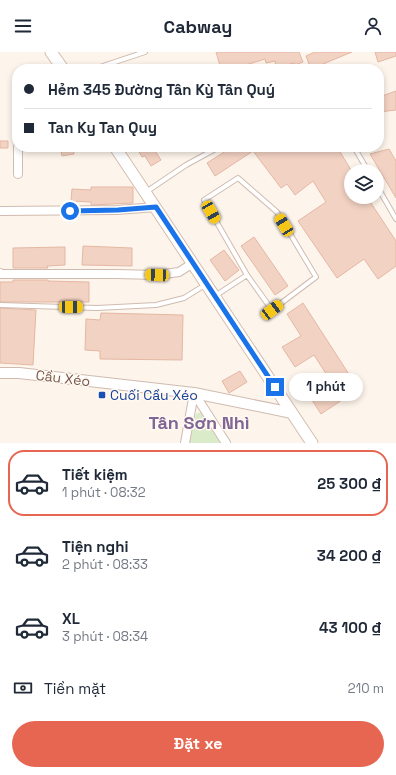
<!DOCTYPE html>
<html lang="vi">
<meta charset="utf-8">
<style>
:root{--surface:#fff;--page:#f6f6f7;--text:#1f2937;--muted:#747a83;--line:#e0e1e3;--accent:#e66651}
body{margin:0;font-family:"Space Grotesk",sans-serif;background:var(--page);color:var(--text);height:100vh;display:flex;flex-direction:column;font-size:15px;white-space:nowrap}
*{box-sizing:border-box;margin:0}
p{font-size:13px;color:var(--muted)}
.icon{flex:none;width:22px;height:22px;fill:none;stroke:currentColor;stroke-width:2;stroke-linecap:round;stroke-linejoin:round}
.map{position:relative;height:391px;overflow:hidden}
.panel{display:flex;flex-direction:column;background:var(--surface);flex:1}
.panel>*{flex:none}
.top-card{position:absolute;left:12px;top:12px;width:372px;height:88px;border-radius:16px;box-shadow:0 2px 6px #0003;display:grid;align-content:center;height:88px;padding:0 12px;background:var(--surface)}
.buttons{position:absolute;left:344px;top:112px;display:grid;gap:8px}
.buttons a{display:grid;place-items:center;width:40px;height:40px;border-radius:50%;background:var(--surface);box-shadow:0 2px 6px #0003;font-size:20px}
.end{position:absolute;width:18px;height:18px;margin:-9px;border:5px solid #1a73e8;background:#fff;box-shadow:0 0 0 2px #fff}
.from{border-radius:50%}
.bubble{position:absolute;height:28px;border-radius:14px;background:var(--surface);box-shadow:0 2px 6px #0003;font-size:13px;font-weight:600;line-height:28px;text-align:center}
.car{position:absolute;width:12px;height:24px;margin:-12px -6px;border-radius:5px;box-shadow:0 0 3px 1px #0007;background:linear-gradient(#f5c518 24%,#345 0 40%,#f5c518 0 76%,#345 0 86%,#f5c518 0)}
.top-card b{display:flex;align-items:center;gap:14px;height:38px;font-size:15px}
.top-card b+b{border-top:1px solid var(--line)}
.top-card i{width:10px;height:10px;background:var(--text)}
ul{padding:7px 0 0;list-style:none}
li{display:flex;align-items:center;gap:12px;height:66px;margin:0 8px 6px;padding:0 4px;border:2px solid transparent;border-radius:16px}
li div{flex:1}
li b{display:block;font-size:15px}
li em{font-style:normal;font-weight:600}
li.on{border-color:var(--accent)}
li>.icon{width:36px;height:36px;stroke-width:1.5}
.pay{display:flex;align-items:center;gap:10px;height:44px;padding:0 12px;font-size:15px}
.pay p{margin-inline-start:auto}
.button{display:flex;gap:8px;margin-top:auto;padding:8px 12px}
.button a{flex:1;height:46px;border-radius:24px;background:var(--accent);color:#fff;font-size:16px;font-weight:600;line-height:46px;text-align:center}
header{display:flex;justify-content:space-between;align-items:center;height:52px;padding:0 12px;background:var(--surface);font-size:18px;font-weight:600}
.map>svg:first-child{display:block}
.green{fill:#daebc9}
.building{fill:#f2d2c3;stroke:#e5b7a3}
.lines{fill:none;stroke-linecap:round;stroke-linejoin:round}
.service-casing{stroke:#d0bbb0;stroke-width:6}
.minor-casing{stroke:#d0bbb0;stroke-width:10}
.tertiary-casing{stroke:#d0bbb0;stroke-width:12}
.secondary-casing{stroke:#d5bdb0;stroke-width:13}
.service{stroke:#fff;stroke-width:4}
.minor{stroke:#fff;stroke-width:8}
.tertiary{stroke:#fff;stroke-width:10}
.secondary{stroke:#fff;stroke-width:11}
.route{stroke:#1a73e8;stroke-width:5}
.transit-dot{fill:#1a4fb4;stroke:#fff9f2;stroke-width:1.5}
.labels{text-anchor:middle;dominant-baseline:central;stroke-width:3;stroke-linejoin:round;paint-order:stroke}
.street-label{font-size:14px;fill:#79594d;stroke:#fff9f2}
.transit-label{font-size:14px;fill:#164399;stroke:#fff9f2;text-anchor:start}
.district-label{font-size:18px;font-weight:bold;fill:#806694;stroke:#fff9f2}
</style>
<header><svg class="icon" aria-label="menu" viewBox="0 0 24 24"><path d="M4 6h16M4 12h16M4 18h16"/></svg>Cabway<svg class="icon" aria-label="person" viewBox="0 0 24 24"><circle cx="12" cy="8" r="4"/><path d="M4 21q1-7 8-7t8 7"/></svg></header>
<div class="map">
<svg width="396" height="391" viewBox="0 0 396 391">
<rect width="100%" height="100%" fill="#fdf5eb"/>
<path class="green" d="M201 360 220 391H189L196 362Z"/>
<path class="building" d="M216 0H299L303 10 295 13 294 11 276 16 275 9 266 11 265 7 233 17H221Z
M315 0H352L311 17 306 4Z
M375 0H396V4L378 10Z
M396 39V58L379 60V45Z
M0 89H8V96H0Z
M60 95H73L74 102 62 104Z
M136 95H158L154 97 161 108 151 114 145 104 142 105Z
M232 95H337L351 118V145H367L396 189V214L378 227 364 207 337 226 298 169 326 150 313 129 295 143 287 132 281 136 253 99 215 124 207 111Z
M389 97 396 109V146L370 102Z
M91 135H133V151L91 153V150L71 149 72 137 91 138Z
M254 185 288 234 275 243 241 194Z
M83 194 132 196V214L82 213Z
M65 195V213L47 214 48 216H13V196Z
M224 198 239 218 225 229 210 208Z
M13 228H48V229L89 230V250H0V230H13Z
M303 251 354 330 338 341 342 348 321 362 310 345 332 331 314 303 295 315 282 295 301 284 287 262Z
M0 256 36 258 33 313 0 311Z
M101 261 183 263 182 308 100 307V299L85 298 86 267 100 268Z
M240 319 247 330 229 341 222 329Z"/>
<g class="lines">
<g class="service-casing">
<path id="service" d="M94 17 145 0
M354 95 368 119
M377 134 396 167
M146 140 186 113 219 95
M215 244 247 223 272 258 316 225 277 160 238 126 204 148 247 223
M0 253 97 256 156 253 184 246 205 233"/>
</g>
<g class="minor-casing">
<path id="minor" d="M18 95V122
M0 159 117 158 156 155
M0 221 1 222H116L157 223 179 220 193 211
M194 341 226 391
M185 391 194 341"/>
</g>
<g class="tertiary-casing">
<path id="tertiary" d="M0 321H19L194 341 292 361"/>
</g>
<g class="secondary-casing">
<path id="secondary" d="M51 0 63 17
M115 95 312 391"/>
</g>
<use href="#service" class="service"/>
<use href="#minor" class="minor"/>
<use href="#tertiary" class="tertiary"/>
<use href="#secondary" class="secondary"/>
</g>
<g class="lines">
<path class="route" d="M70 159 118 158 156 155 275 335"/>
</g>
<rect class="transit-dot" x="98" y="339" width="8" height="8" rx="2"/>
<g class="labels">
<g class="street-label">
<text transform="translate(63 326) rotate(7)">Cầu Xéo</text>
</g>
<g class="transit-label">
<text x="110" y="343">Cuối Cầu Xéo</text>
</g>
<g class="district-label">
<text x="199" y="370">Tân Sơn Nhì</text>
</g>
</g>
</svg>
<div class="buttons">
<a><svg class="icon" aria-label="layers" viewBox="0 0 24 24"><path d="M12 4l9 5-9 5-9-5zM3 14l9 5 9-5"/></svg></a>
</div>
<i class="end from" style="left:70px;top:159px"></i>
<i class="end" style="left:275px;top:335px"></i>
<div class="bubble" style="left:289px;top:321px;width:74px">1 phút</div>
<i class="car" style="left:211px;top:160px;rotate:150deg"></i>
<i class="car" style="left:284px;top:173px;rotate:329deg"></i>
<i class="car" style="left:157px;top:223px;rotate:272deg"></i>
<i class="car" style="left:71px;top:255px;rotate:91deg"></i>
<i class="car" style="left:272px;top:258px;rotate:53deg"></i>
<div class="top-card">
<b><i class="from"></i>Hẻm 345 Đường Tân Kỳ Tân Quý</b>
<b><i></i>Tan Ky Tan Quy</b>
</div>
</div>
<section class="panel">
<ul>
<li class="on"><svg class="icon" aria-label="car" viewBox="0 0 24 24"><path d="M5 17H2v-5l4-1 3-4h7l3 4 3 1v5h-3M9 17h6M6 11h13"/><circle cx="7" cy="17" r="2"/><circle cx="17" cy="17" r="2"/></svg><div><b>Tiết kiệm</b><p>1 phút · 08:32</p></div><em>25 300 ₫</em></li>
<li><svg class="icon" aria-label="car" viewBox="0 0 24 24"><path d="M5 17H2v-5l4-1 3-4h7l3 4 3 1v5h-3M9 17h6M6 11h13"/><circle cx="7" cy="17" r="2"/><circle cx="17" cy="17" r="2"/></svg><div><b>Tiện nghi</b><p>2 phút · 08:33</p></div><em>34 200 ₫</em></li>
<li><svg class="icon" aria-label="car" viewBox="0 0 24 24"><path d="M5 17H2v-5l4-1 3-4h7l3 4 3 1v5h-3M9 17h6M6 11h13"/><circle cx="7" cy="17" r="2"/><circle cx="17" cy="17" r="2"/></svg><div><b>XL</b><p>3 phút · 08:34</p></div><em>43 100 ₫</em></li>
</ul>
<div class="pay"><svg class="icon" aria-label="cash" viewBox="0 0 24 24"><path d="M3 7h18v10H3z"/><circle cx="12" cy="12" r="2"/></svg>Tiền mặt<p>210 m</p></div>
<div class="button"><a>Đặt xe</a></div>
</section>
